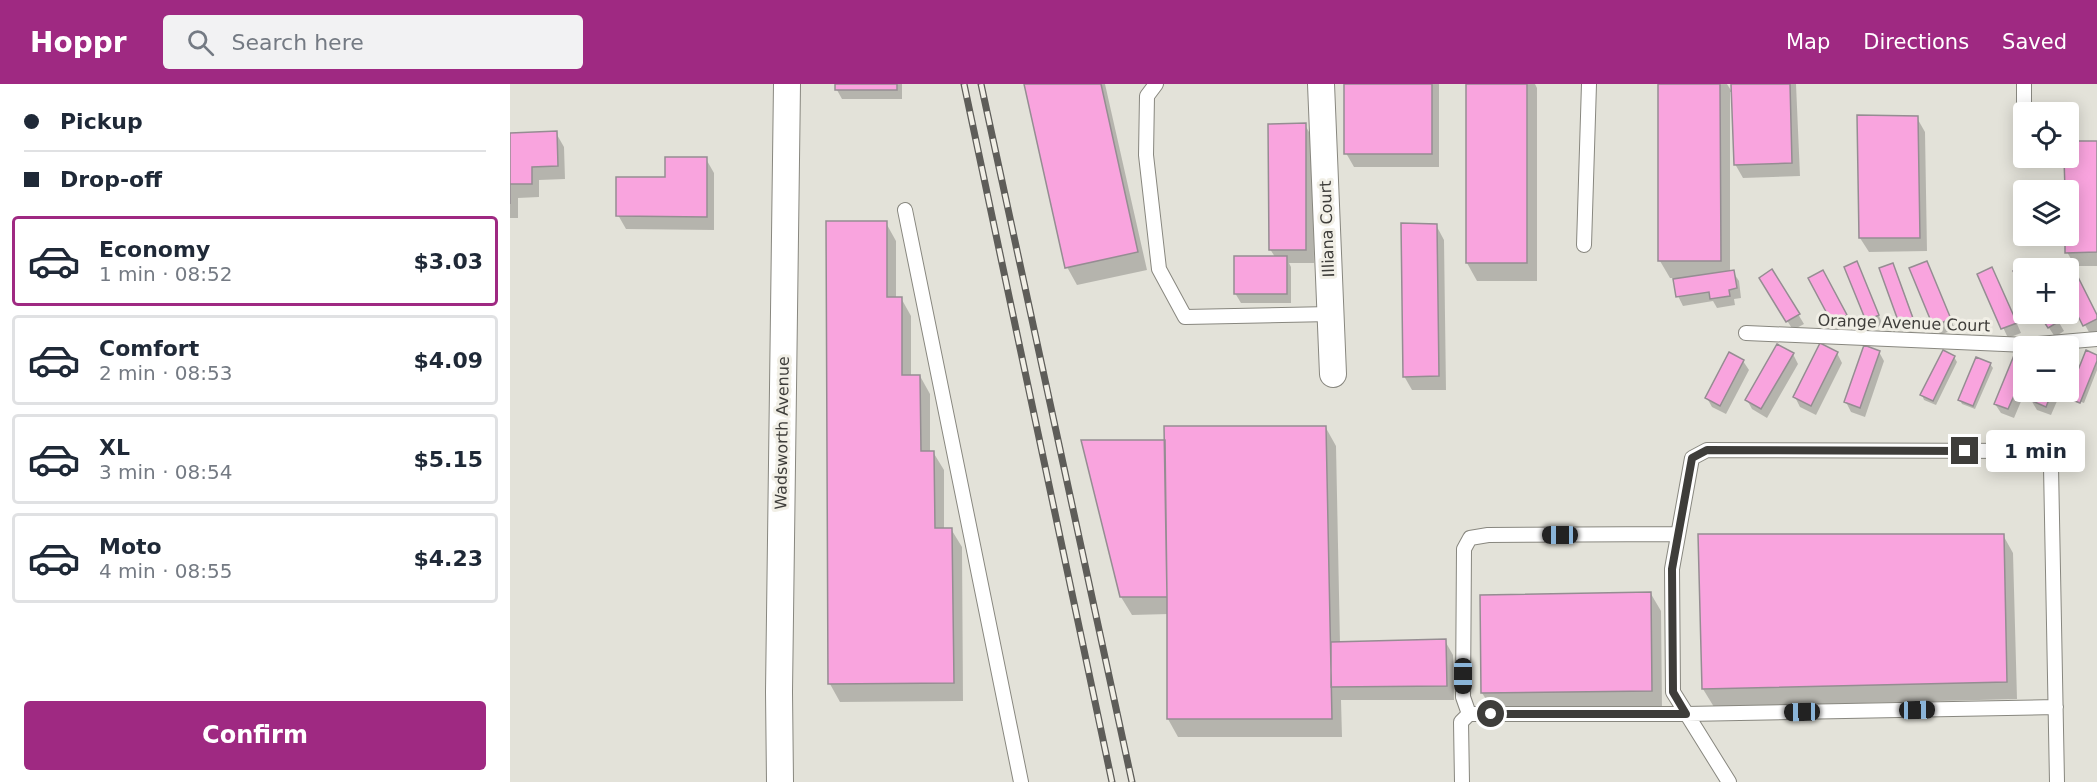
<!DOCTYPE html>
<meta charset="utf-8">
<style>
:root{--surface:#fff;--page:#f2f2f3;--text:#1f2937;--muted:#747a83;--line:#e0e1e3;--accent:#9f2982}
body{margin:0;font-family:"DejaVu Sans",sans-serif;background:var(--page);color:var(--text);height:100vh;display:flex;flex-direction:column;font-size:22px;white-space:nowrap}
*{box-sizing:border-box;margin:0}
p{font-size:20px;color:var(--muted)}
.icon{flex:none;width:33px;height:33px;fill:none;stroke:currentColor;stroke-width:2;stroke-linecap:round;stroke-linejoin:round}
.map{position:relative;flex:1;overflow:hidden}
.panel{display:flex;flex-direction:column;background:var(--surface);width:510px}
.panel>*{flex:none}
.hud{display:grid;align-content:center;height:132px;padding:0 24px;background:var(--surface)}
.buttons{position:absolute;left:1503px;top:18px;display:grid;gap:12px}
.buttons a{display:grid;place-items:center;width:66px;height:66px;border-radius:6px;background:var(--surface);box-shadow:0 3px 15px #0003;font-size:30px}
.end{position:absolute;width:27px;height:27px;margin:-14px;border:8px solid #3e3d3a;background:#fff;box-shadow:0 0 0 3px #fff}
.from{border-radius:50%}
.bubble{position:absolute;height:42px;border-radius:6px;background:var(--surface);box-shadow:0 3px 15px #0003;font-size:20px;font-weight:700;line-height:42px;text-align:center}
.car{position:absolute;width:18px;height:36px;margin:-18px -9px;border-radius:8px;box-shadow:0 0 4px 2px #0007;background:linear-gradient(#222 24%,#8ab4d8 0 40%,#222 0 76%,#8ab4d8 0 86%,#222 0)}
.hud b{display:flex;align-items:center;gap:21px;height:57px;font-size:22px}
.hud b+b{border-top:2px solid var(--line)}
.hud i{width:15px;height:15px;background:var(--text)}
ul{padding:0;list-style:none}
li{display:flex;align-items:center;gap:18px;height:90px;margin:0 12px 9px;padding:0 12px;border:3px solid var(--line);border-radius:6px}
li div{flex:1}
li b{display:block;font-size:22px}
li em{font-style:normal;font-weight:700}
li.current{border-color:var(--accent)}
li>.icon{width:54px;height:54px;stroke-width:1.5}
.primary-button{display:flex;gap:12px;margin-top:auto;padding:12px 24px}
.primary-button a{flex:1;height:69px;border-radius:6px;background:var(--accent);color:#fff;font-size:24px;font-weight:700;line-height:69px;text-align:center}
header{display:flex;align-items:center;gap:36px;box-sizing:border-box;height:84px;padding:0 30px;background:var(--accent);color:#fff}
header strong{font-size:28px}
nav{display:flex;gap:33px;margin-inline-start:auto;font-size:21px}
.search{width:420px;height:54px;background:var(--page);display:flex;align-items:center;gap:15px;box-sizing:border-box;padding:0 21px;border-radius:6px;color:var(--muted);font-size:22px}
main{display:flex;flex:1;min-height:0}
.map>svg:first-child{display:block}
.shadow{fill:#0003}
.building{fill:#f9a4de;stroke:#958d92;stroke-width:1.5}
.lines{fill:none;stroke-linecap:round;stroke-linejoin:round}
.lane-casing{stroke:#88877f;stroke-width:16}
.street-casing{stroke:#88877f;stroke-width:28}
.lane{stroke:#fff;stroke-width:14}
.street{stroke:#fff;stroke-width:26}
.rail-casing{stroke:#5e5d59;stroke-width:7}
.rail{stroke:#f1efe6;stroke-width:4.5;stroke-dasharray:14;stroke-linecap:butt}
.route{stroke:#3e3d3a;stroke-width:8}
.labels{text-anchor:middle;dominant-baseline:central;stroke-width:6;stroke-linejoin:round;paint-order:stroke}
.street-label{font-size:16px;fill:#3e3d3a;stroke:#f1efe6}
</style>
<header>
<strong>Hoppr</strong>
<div class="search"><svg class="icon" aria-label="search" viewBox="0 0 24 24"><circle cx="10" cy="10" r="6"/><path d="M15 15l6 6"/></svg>Search here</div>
<nav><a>Map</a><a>Directions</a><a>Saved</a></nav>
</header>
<main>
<section class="panel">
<div class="hud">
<b><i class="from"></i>Pickup</b>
<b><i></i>Drop-off</b>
</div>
<ul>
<li class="current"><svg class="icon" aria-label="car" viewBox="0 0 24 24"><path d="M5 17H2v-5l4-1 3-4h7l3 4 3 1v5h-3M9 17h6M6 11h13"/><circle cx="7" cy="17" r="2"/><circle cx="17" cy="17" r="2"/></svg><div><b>Economy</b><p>1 min · 08:52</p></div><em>$3.03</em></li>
<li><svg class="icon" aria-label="car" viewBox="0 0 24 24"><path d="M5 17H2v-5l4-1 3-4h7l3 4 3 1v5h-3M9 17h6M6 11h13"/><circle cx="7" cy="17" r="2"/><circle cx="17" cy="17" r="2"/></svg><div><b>Comfort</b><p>2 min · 08:53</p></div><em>$4.09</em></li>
<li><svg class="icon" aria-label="car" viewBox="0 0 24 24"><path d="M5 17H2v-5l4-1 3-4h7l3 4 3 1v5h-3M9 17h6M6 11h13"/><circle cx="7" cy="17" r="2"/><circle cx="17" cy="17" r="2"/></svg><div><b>XL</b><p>3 min · 08:54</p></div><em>$5.15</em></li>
<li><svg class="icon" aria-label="car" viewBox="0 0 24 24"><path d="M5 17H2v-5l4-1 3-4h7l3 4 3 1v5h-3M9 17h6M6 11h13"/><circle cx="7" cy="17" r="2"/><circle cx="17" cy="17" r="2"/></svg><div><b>Moto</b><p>4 min · 08:55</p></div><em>$4.23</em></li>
</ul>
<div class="primary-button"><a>Confirm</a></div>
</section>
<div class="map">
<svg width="1587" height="698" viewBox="0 0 1587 698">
<rect width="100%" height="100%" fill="#e3e2d9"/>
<path class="shadow" d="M327 0H392V15H332L327 6Z
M522 0H595L637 186 567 201 557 183Z
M836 0H929V83H844L836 69Z
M957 0H1025L1027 4V197H967L957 179Z
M1150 0H1217L1222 8H1220V188H1223L1229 197 1231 214 1224 215 1225 221 1207 224 1203 217 1173 222 1168 212 1165 194H1160L1150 177Z
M1222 0H1286L1290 92 1233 94 1225 80Z
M1407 34 1415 48 1417 167 1359 168 1350 154Z
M795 41 803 55 804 179H779L781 183V219H731L725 209 765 173 760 165Z
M46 49 54 63 55 95 29 96V113L8 114V134H0V50Z
M1587 59V182H1565L1557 168 1558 106H1556V74Z
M196 75 204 89V146L116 145 108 131 156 95Z
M376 139 386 157V214H391L401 232V292H410L420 310V368H423L434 386V445H441L452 463 453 617 330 618 320 600Z
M926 141 934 156 936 306H902L894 292Z
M1346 179 1373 241 1363 245 1357 236Z
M1382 181 1387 190 1408 246 1397 251 1392 241Z
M1561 183 1587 233V247L1580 250 1575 241 1558 184Z
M1401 185 1421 188 1445 245 1430 251Z
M1468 190 1487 194 1511 249 1498 254Z
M1318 197 1341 241 1328 247 1323 238Z
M1256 203 1288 230 1294 240 1283 246Z
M1530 230H1544L1554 247 1545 253Z
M1369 268 1374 277 1355 333 1341 328 1336 318Z
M1514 268 1515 308 1504 334 1491 329 1485 320Z
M1327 269 1332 279 1306 331 1290 323 1285 313Z
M1283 270 1288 280 1257 334 1242 325 1237 316Z
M1587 272V286L1574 319 1560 314V316L1559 314Z
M1444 273 1447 278 1426 321 1414 316 1412 311Z
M1233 277 1239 286 1216 330 1202 323 1197 314Z
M1480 280 1483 284 1465 325 1452 320 1450 316Z
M1525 308H1551L1541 331 1527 326 1521 316Z
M816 344 826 362 830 559 935 557 943 571 944 616H831L832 653H668L658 635 659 530 622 531 611 513Z
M1493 451 1503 469 1507 615 1204 623 1193 605 1190 452Z
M1141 510 1151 527 1152 625 983 626 972 609Z"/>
<path class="building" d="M325 0H387V6H325Z
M514 0H591L628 168 555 184Z
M834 0H922V70H834Z
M956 0H1017V179H956Z
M1148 0H1210L1211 177H1148Z
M1221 0H1280L1282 79 1224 81Z
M1347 31 1408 32 1410 154H1349Z
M796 39V166H759L758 40Z
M47 47 48 82 22 83V100H0V120V49Z
M1558 57H1587V168L1555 169V152H1558V106H1555L1554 74H1558Z
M155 73H197V133L106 132V93H155Z
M316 137H377V213H392V291H410L411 367H424L425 444H442L444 599 318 600Z
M891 139 927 140 929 292 893 293Z
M724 172H777V210H724Z
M1347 177 1369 231 1356 237 1334 183Z
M1417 177 1441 235 1423 242 1399 184Z
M1383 179 1404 237 1390 242 1369 184Z
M1515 180 1518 184H1514V205L1503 187Z
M1562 181 1587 231V235L1573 242 1558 212V184H1555Z
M1482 183 1507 239 1491 245 1467 190Z
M1262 185 1290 230 1276 238 1249 194Z
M1224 186 1227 204 1219 206 1220 212 1200 215 1199 208 1166 213 1163 195Z
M1313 186 1337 231 1322 239 1298 194Z
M1529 230H1546L1550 237 1538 244Z
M1310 259 1328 268 1301 322 1283 313Z
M1267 260 1284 269 1251 325 1235 316Z
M1354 261 1370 267 1350 324 1334 318Z
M1507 264 1514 267V289L1498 325 1484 320Z
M1433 266 1445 272 1423 317 1410 311Z
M1576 266 1587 271V277L1570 319 1557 314Z
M1219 268 1234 276 1210 322 1195 314Z
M1466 273 1481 279 1463 322 1448 316Z
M1523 308H1542L1536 323 1520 316Z
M654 342H816L822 635H657V513Z
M571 356H655L657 513H610Z
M1188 450H1494L1497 598 1192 605Z
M1141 508 1142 607 971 609 970 511Z
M936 555 937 602 821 603V558Z"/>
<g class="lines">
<g class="lane-casing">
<path id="lane" d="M646 0 637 12 636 71 649 185 675 233 821 230
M1514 18V0
M395 126 511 698
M1074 161 1079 0
M1236 249 1517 261 1587 255
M959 630 953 613 954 465 960 454 978 451 1168 450
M952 698 951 638 959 630H1176L1546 623
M1219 698 1163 608 1162 485 1182 374 1197 366 1526 367 1541 382 1547 698"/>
</g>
<g class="street-casing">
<path id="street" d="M811 0 823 290
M270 698 269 608 277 0"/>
</g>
<use href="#lane" class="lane"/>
<use href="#street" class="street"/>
<g class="rail-casing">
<path id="rail" d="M454 0 602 698
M471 0 622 698"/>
</g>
<use href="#rail" class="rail"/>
</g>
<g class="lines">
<path class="route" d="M981 630H1176L1163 608 1162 485 1182 374 1197 366 1455 367"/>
</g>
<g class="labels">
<g class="street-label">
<text transform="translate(817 145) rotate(-92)">Illiana Court</text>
<text transform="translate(1394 239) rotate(2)">Orange Avenue Court</text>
<text transform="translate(272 349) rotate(-89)">Wadsworth Avenue</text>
</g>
</g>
</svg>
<div class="buttons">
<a><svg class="icon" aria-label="locate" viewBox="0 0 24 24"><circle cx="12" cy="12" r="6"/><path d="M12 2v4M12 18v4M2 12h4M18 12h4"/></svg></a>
<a><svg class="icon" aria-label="layers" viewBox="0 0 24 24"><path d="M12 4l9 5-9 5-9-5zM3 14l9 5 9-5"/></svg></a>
<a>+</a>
<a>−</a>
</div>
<i class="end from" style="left:981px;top:630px"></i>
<i class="end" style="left:1455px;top:367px"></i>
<div class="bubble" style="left:1476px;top:346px;width:99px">1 min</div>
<i class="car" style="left:1050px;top:451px;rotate:270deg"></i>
<i class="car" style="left:953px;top:592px;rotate:180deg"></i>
<i class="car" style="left:1407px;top:626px;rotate:89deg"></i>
<i class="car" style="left:1292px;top:628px;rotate:269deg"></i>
</div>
</main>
